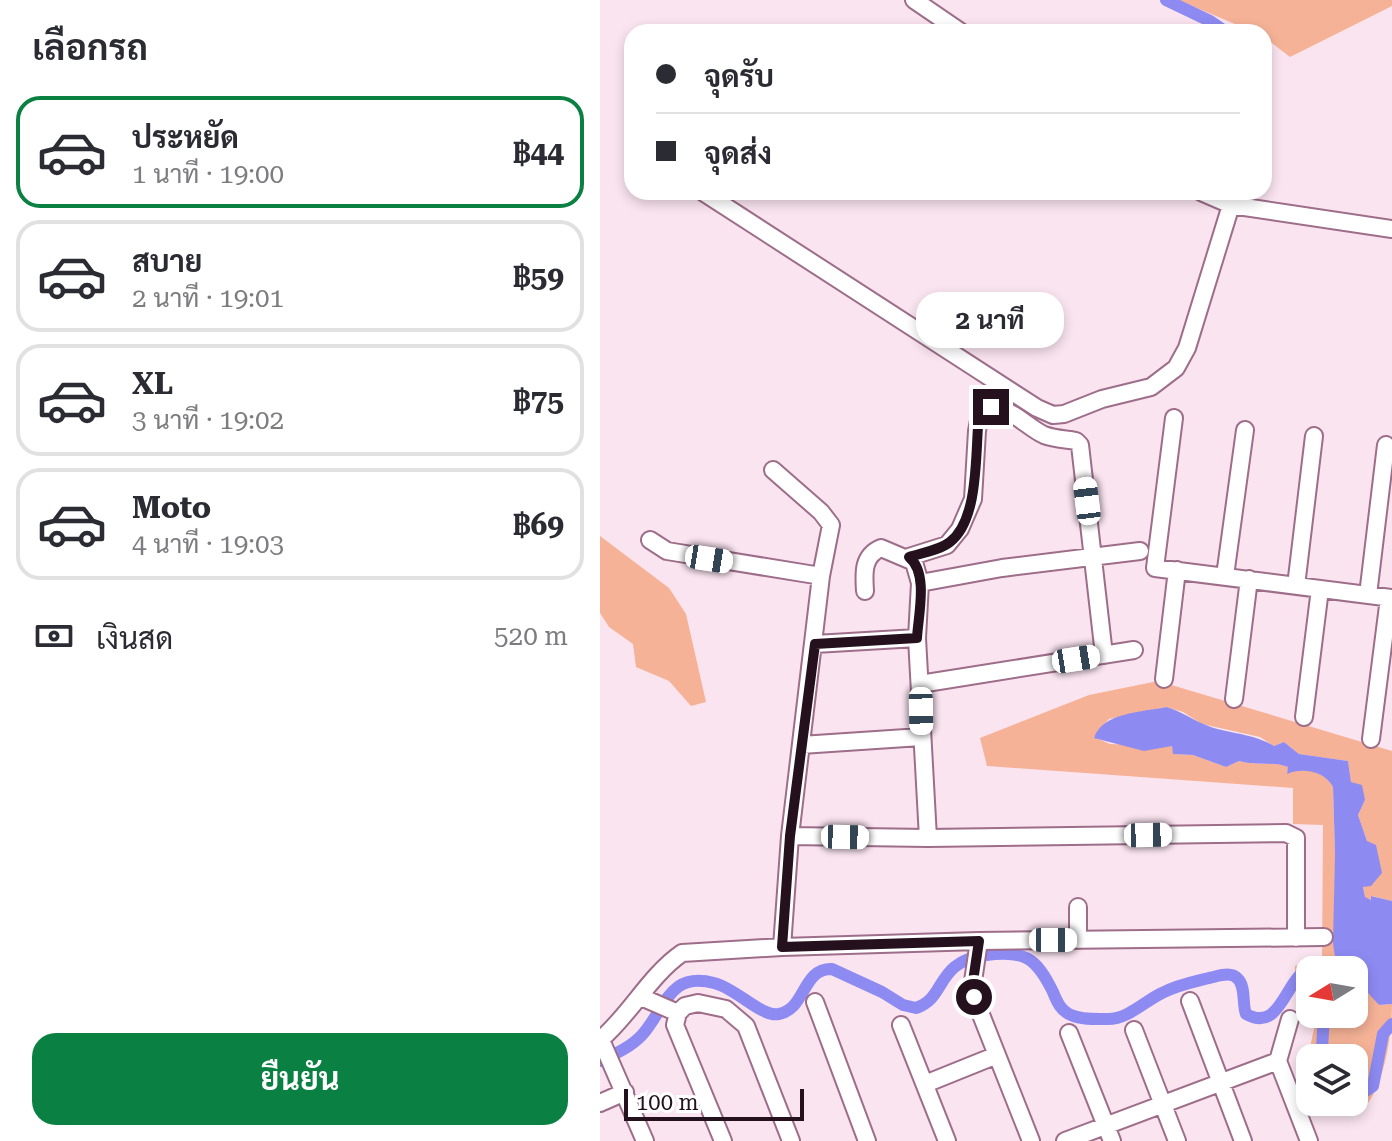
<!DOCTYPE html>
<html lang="th">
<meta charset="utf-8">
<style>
:root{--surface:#fff;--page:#f2f2f3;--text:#2b2b33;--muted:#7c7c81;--line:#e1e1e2;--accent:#0b8043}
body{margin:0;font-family:"Roboto Serif",Sarabun,serif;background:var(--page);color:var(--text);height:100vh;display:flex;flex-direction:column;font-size:30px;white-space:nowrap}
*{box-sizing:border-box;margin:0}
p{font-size:26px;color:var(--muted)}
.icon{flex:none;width:44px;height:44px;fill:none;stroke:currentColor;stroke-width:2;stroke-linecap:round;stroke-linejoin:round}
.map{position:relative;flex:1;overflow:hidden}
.sheet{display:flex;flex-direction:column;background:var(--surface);width:600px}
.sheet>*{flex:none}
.guide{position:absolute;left:24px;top:24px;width:648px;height:176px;border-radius:24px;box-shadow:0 4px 12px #0003;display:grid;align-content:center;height:176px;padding:0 32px;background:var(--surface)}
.needle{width:52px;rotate:259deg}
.fabs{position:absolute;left:696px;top:956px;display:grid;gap:16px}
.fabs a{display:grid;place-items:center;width:72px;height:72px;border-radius:16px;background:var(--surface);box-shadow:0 4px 12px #0003;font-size:40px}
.scale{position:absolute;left:24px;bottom:20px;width:180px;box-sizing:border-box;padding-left:8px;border:4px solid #24111d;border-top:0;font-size:22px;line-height:28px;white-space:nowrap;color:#24111d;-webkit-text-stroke:6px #fff;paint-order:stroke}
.end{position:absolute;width:36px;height:36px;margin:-18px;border:10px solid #24111d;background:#fff;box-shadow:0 0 0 4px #fff}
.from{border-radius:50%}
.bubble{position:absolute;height:56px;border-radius:24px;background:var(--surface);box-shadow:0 4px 12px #0003;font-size:26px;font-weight:700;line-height:56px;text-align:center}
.car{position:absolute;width:24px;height:48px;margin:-24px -12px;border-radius:10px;box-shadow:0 0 6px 2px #0007;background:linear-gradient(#fff 24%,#345 0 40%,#fff 0 76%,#345 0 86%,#fff 0)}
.guide b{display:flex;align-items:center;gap:28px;height:76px;font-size:30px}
.guide b+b{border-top:2px solid var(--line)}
.guide i{width:20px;height:20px;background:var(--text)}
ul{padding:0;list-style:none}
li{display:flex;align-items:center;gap:24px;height:112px;margin:0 16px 12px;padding:0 16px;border:4px solid var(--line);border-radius:24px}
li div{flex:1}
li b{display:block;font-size:30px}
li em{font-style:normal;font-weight:700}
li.active{border-color:var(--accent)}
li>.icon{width:72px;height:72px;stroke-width:1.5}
h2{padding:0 32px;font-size:36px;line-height:96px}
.pay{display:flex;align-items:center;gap:20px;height:88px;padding:0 32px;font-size:30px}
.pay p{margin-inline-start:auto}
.action{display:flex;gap:16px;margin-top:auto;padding:16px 32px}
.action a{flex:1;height:92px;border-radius:24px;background:var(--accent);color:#fff;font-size:32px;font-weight:700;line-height:92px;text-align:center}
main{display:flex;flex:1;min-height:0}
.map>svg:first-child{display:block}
.green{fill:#f5b297}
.water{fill:#8d8bf2}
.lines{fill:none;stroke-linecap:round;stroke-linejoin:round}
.canal{stroke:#8d8bf2;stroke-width:12}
.minor-casing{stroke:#9d6d8a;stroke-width:20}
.minor{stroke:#fff;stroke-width:16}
.route{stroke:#24111d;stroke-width:10}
</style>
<main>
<section class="sheet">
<h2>เลือกรถ</h2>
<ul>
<li class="active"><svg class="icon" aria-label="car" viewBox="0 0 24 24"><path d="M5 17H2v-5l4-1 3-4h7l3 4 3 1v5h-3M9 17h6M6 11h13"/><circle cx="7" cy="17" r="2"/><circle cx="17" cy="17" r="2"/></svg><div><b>ประหยัด</b><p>1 นาที · 19:00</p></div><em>฿44</em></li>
<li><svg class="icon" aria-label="car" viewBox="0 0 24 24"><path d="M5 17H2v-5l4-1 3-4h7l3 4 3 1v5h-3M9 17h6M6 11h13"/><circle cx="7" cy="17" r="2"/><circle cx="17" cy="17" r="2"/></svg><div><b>สบาย</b><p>2 นาที · 19:01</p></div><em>฿59</em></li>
<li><svg class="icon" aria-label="car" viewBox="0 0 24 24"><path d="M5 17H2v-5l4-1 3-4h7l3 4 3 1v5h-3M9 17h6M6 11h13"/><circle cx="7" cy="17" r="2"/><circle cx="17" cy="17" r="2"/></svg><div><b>XL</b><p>3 นาที · 19:02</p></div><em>฿75</em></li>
<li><svg class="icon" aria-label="car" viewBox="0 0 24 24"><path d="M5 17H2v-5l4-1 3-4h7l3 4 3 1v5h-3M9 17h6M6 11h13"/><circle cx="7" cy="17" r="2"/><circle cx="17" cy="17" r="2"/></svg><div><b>Moto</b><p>4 นาที · 19:03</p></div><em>฿69</em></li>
</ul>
<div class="pay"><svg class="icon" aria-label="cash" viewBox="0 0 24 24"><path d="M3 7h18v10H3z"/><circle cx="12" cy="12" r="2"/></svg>เงินสด<p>520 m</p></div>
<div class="action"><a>ยืนยัน</a></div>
</section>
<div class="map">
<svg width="792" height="1141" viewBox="0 0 792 1141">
<rect width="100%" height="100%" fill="#fae4f0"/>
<path class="green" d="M578 0H792V6L690 57 664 37V32H654Z
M0 536 69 588 86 614 106 702 91 706 69 681 36 667 33 644 9 627 0 613Z
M558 681 792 751V901L772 896 771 900 765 898 763 886 767 841 758 815 765 800 751 782 748 761 699 754 684 742 674 746 660 737 602 724 583 712 566 707 509 719 494 737 510 744 572 746 574 754 593 755 626 767 639 761C656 766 672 761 689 767L687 773C703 767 725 771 733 787L735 854 747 956 753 970H710V981L695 983V966L722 960 723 825 693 824V788L387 766 380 738 489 695Z
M754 972 779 1005 792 1004C792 1034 785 1079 768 1103L758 1106 740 1102H754V1058H712L711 1043 717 1014H754Z"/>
<path class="water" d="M566 707C580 711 588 717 601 723 624 734 651 732 674 746L684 742 699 754 748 761 751 782 762 785 765 800 758 815 767 841 776 845 782 873 771 886 763 887 765 897 771 900V896L792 901V1004L779 1005C766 991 751 974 747 956L735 957 733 943 735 854 733 787C725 771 702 767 687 774L688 767C672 761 656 766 639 761L626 767 593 755 573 754 572 746 544 751 494 738C502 712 544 712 566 707Z"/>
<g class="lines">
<path class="canal" d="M566 0 610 21 626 32
M724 1014 722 1049 724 1058
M0 1061C15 1054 31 1047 42 1035 65 1010 68 971 114 983 136 988 162 1018 179 1014 206 1009 202 968 232 969L282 992 303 1005 316 1008C348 997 334 962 386 955 424 950 436 957 453 992 457 1002 461 1011 471 1015 482 1020 497 1019 508 1019 528 1019 545 1001 562 993 577 985 593 982 609 978 619 976 631 971 638 979 646 987 642 1004 646 1014 684 1035 684 971 717 965L722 970
M754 1093 764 1092 773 1086 783 1034 792 1024"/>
<g class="minor-casing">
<path id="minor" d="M314 0 361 32
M103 192 437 408 453 415 464 414 502 399 551 387 576 368 587 348 631 205
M601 192 631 205 792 229
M574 418 555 568 792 598
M173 470 221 512 231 525 221 576 190 836 182 947
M50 540 67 551 221 576
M309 557 347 545 360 529 373 499 377 431 381 410C406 400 424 426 444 435 455 439 465 439 476 441L480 445 504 655
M625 576 645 430
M696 586 714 436
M265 591C264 574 262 556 281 548L314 562 320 583
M768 595 786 445
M317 638 328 838
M215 644 317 638 320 583 402 568 540 551
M564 679 577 570
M320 684 534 650
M634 699 649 579
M704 717 720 589
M771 739 789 598
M201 745 321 737
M190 836 328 838 686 833 696 838V938
M478 940V907
M379 941 372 988 374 997 431 1141
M41 997 78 1013
M590 1001 643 1141
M215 1002 267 1141
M301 1025 347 1141
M534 1030 577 1141
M469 1033 512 1141
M0 1040C30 1015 49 976 82 953L182 947 379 941 724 937
M1 1040 45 1141
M678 1061 690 1019
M325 1084 397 1055
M0 1103 25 1092
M123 1141 75 1025 78 1013 85 1006 98 1003 126 1009 146 1026 191 1141
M465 1141 678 1061 709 1141"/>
</g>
<use href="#minor" class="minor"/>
</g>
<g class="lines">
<path class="route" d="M374 997 372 988 379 941 182 947 190 836 215 644 317 638C318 616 329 573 309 557 322 553 340 550 350 542 380 519 375 449 379 414L391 407"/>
</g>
</svg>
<div class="fabs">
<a><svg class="needle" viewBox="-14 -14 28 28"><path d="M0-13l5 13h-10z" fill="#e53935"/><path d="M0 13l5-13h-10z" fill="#7c7c81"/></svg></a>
<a><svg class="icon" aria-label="layers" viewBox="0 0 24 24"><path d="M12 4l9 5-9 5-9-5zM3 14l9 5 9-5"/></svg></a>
</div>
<div class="scale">100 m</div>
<i class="end from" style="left:374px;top:997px"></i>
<i class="end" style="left:391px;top:407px"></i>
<div class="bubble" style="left:316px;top:292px;width:148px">2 นาที</div>
<i class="car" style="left:487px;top:501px;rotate:353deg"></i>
<i class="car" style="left:109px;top:559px;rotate:99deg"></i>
<i class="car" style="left:476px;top:659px;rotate:81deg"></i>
<i class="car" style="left:321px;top:711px;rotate:179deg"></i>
<i class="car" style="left:548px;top:835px;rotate:89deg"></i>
<i class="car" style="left:245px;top:837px;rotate:91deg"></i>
<i class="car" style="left:453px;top:940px;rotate:90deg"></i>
<div class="guide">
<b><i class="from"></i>จุดรับ</b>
<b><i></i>จุดส่ง</b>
</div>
</div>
</main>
